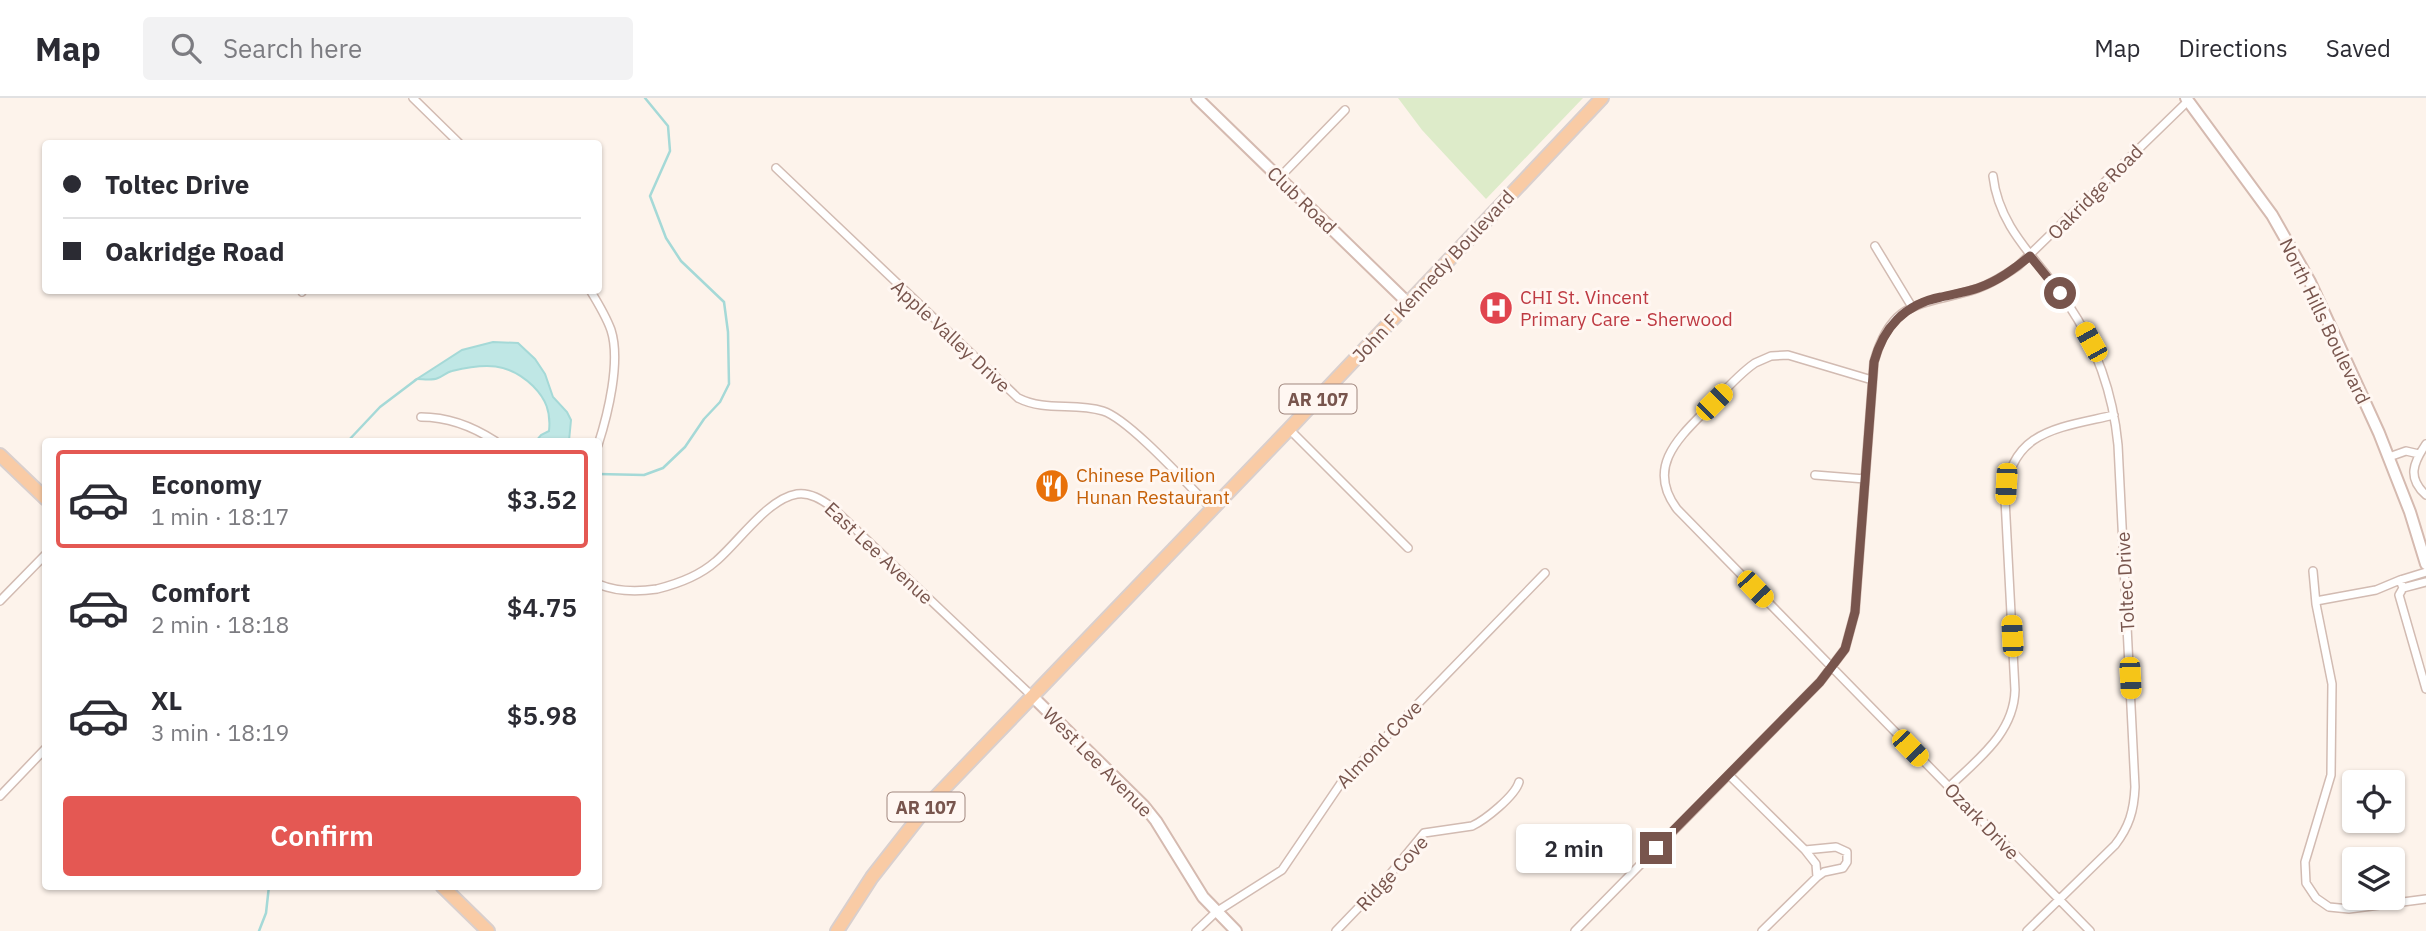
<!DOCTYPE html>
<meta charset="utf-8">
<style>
:root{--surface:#fff;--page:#f2f2f3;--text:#2b2b33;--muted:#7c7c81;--line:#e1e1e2;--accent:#e45853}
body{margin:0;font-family:"IBM Plex Sans",sans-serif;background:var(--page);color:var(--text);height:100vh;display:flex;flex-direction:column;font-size:26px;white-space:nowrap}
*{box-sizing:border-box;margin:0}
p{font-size:23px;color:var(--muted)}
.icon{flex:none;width:38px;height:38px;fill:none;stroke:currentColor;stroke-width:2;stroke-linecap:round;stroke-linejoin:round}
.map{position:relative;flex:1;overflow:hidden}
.side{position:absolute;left:42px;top:340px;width:560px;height:452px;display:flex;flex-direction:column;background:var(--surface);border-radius:7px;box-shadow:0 2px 5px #0004}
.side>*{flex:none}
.hud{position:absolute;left:42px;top:42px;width:560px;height:154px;border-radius:7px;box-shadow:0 2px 5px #0004;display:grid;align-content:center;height:154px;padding:0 21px;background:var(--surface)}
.controls{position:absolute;left:2342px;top:672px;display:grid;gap:14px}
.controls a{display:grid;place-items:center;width:63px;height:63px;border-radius:7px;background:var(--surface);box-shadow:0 2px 5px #0004;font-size:35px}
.end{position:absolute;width:32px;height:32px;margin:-16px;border:9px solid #78554d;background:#fff;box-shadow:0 0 0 4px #fff}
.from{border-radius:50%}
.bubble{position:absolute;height:49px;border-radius:7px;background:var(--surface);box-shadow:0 2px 5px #0004;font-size:23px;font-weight:600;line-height:49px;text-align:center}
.car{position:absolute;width:21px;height:42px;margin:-21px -10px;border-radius:9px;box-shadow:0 0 5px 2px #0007;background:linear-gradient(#f5c518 24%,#345 0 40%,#f5c518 0 76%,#345 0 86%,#f5c518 0)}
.hud b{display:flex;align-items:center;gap:24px;height:66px;font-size:26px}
.hud b+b{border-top:2px solid var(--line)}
.hud i{width:18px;height:18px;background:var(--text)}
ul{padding:12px 0 0;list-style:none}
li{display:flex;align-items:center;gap:21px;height:98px;margin:0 14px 10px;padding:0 7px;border:4px solid transparent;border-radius:7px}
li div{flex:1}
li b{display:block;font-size:26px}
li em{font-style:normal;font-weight:600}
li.on{border-color:var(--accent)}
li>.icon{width:63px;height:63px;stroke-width:1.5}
.action{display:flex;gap:14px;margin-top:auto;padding:14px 21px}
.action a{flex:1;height:80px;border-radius:7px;background:var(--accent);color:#fff;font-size:28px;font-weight:600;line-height:80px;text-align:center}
header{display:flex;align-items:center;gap:42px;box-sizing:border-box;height:98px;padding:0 35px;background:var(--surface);border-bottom:2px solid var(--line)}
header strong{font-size:33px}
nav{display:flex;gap:38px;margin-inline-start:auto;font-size:24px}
.search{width:490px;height:63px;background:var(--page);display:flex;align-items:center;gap:18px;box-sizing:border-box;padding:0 24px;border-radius:7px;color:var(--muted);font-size:26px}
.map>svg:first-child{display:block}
.green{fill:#ddebc9}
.water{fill:#bfe7e5;stroke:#a5d9d7;stroke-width:2}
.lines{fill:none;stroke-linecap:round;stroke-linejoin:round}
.stream{stroke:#a5d9d7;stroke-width:2.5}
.street-casing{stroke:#d2bbb2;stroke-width:10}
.secondary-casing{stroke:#d5bab0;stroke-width:14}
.primary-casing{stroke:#d9cfcd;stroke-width:16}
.street{stroke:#fff;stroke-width:7}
.secondary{stroke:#fff;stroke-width:10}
.primary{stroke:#f9cba5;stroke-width:12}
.route{stroke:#78554d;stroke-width:9}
.labels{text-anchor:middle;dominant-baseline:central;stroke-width:6;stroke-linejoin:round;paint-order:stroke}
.shield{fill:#fff7f2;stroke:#a0867e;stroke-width:2}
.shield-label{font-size:18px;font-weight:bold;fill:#78554d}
.street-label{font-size:19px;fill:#78554d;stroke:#fff7f2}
.health-label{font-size:19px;fill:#be3a42;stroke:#fff7f2;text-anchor:start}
.food-label{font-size:19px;fill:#c56008;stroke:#fff7f2;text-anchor:start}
</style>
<header>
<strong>Map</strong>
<div class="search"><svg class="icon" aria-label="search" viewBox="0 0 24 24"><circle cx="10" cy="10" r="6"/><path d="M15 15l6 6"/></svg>Search here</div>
<nav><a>Map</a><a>Directions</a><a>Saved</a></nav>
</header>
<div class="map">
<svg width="2426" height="833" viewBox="0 0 2426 833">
<rect width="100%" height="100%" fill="#fdf3eb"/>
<path class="green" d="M1398 0H1583L1486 101 1422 32Z"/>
<path class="water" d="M493 244 518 245 535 261 545 276 553 299 567 314 571 322 569 343H536L541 337 549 333C551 314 546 301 533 288 508 264 485 265 452 273 447 274 443 278 438 280 432 283 423 281 417 281L462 252Z"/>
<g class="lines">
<path class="stream" d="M348 343 380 309 417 281
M598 376 644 377 663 370 685 349 704 321 720 304 729 286 728 234 724 204 681 163 666 140 650 98 670 53 668 28 645 0
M259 833 266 815 269 788"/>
<g class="street-casing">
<path id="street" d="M413 0 460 46
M776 70 1018 300C1046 314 1074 304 1103 313 1129 321 1189 388 1212 411
M1993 78C1999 132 2040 163 2068 206 2097 249 2113 295 2118 347L2135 689C2134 713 2129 729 2115 747L2027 833
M1279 80 1345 12
M1875 148 1912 209
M590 192C598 205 606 218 611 232 621 263 608 316 598 347
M302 194 303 192
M1872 282 1788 257 1771 258 1755 265C1739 276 1725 292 1712 306 1682 337 1644 367 1677 411L2090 833
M421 319C449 319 472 328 495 343
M1289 331 1408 450
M2426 346C2413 365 2407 380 2426 397
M2389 359 2406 353 2419 356
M1815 377 1865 381
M2313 473 2316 506 2332 586 2331 677 2305 764 2306 785 2316 800 2329 809 2349 811 2426 801
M2400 482 2426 474
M598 486C617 494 637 494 657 491 677 486 699 478 715 464 738 445 767 401 797 396 810 394 822 402 832 409L1032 598
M2403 490 2426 484
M0 503 46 456
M2316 503 2376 492 2400 482 2403 490 2399 497 2426 591
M1729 677 1805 752 1836 749 1847 754V764L1843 770 1824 774 1817 779
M1949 689C1978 661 2014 635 2015 592L2005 401C2009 332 2059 330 2114 317
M0 698 46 650
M1196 833 1216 814 1282 772 1341 685 1545 475
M1336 833 1387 780 1424 735 1472 728C1485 722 1515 698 1519 684
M1575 833 1820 584 1845 551 1855 514 1874 264C1892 199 1923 208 1976 191 1991 186 2005 177 2018 168L2188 3
M1762 833 1817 779 1816 766 1805 752"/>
</g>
<g class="secondary-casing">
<path id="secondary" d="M1197 0 1408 205
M2186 0 2272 117 2310 184 2379 335 2410 414 2426 466
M1032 598 1144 708 1156 723 1203 799 1236 833"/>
</g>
<g class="primary-casing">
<path id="primary" d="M0 357 46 401
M442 788 488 833
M837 833 872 779 930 705 1289 331 1602 0"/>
</g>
<use href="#street" class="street"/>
<use href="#secondary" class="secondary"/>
<use href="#primary" class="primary"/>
</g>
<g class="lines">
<path class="route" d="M1656 750 1820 584 1845 551 1855 514 1874 264C1883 230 1905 206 1941 199 1953 196 1966 194 1978 190 1998 183 2014 171 2030 158L2060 195"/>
</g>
<defs>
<g id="hospital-disc" transform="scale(1.75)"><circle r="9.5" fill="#e0444e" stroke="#fff7f2"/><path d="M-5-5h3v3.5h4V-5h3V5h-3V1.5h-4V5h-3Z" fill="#fff"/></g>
<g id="restaurant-disc" transform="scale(1.75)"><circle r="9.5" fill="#e8710a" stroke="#fff7f2"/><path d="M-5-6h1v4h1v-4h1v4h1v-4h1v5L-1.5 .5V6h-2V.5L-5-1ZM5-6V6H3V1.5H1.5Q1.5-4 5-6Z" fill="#fff"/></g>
</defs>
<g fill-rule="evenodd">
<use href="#hospital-disc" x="1496" y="210"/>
<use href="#restaurant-disc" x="1052" y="388"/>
</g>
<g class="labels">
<g class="shield">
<rect x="1279.5" y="286.5" width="77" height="29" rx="5"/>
<rect x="887.5" y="694.5" width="77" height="29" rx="5"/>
</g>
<g class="shield-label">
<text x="1318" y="301">AR 107</text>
<text x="926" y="709">AR 107</text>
</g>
<g class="street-label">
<text transform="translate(2095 94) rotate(-45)">Oakridge Road</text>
<text transform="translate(1302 102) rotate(44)">Club Road</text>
<text transform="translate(1433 178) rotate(-47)">John F Kennedy Boulevard</text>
<text transform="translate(2325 223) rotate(64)">North Hills Boulevard</text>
<text transform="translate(951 238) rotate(43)">Apple Valley Drive</text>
<text transform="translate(879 455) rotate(43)">East Lee Avenue</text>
<text transform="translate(2125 484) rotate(-93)">Toltec Drive</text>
<text transform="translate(1379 646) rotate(-46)">Almond Cove</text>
<text transform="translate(1098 664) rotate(45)">West Lee Avenue</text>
<text transform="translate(1982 723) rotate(46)">Ozark Drive</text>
<text transform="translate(1392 775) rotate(-47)">Ridge Cove</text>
</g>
<g class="health-label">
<text x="1520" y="199">CHI St. Vincent<tspan x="1520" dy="22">Primary Care - Sherwood</tspan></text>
</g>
<g class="food-label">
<text x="1076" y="377">Chinese Pavilion<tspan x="1076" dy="22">Hunan Restaurant</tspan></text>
</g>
</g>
</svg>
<div class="controls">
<a><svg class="icon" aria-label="locate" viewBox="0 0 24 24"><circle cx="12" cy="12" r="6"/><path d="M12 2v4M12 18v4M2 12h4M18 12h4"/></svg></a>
<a><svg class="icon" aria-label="layers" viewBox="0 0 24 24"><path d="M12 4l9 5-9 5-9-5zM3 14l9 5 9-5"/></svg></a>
</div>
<i class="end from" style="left:2060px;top:195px"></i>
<i class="end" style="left:1656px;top:750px"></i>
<div class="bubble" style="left:1516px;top:726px;width:116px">2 min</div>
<i class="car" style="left:2091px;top:244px;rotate:331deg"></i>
<i class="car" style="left:1714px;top:304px;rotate:45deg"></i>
<i class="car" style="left:2006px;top:386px;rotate:183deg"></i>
<i class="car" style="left:1755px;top:491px;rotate:136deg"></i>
<i class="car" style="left:2012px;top:538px;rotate:357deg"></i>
<i class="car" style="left:2130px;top:580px;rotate:177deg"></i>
<i class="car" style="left:1910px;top:650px;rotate:136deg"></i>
<div class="hud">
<b><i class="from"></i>Toltec Drive</b>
<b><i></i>Oakridge Road</b>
</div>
<section class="side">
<ul>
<li class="on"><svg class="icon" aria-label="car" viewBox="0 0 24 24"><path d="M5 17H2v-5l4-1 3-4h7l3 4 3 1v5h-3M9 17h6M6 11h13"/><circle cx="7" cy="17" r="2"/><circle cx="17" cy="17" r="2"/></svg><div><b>Economy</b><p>1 min · 18:17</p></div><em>$3.52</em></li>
<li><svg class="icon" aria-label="car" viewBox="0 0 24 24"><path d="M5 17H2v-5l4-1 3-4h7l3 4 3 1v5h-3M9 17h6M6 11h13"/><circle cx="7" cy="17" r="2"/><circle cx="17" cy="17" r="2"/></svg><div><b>Comfort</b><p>2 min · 18:18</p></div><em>$4.75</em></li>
<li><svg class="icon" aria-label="car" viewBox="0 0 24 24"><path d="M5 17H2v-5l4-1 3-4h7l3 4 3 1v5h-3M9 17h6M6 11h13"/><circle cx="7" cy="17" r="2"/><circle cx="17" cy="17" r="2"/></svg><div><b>XL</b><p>3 min · 18:19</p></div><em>$5.98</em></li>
</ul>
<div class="action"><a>Confirm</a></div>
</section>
</div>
